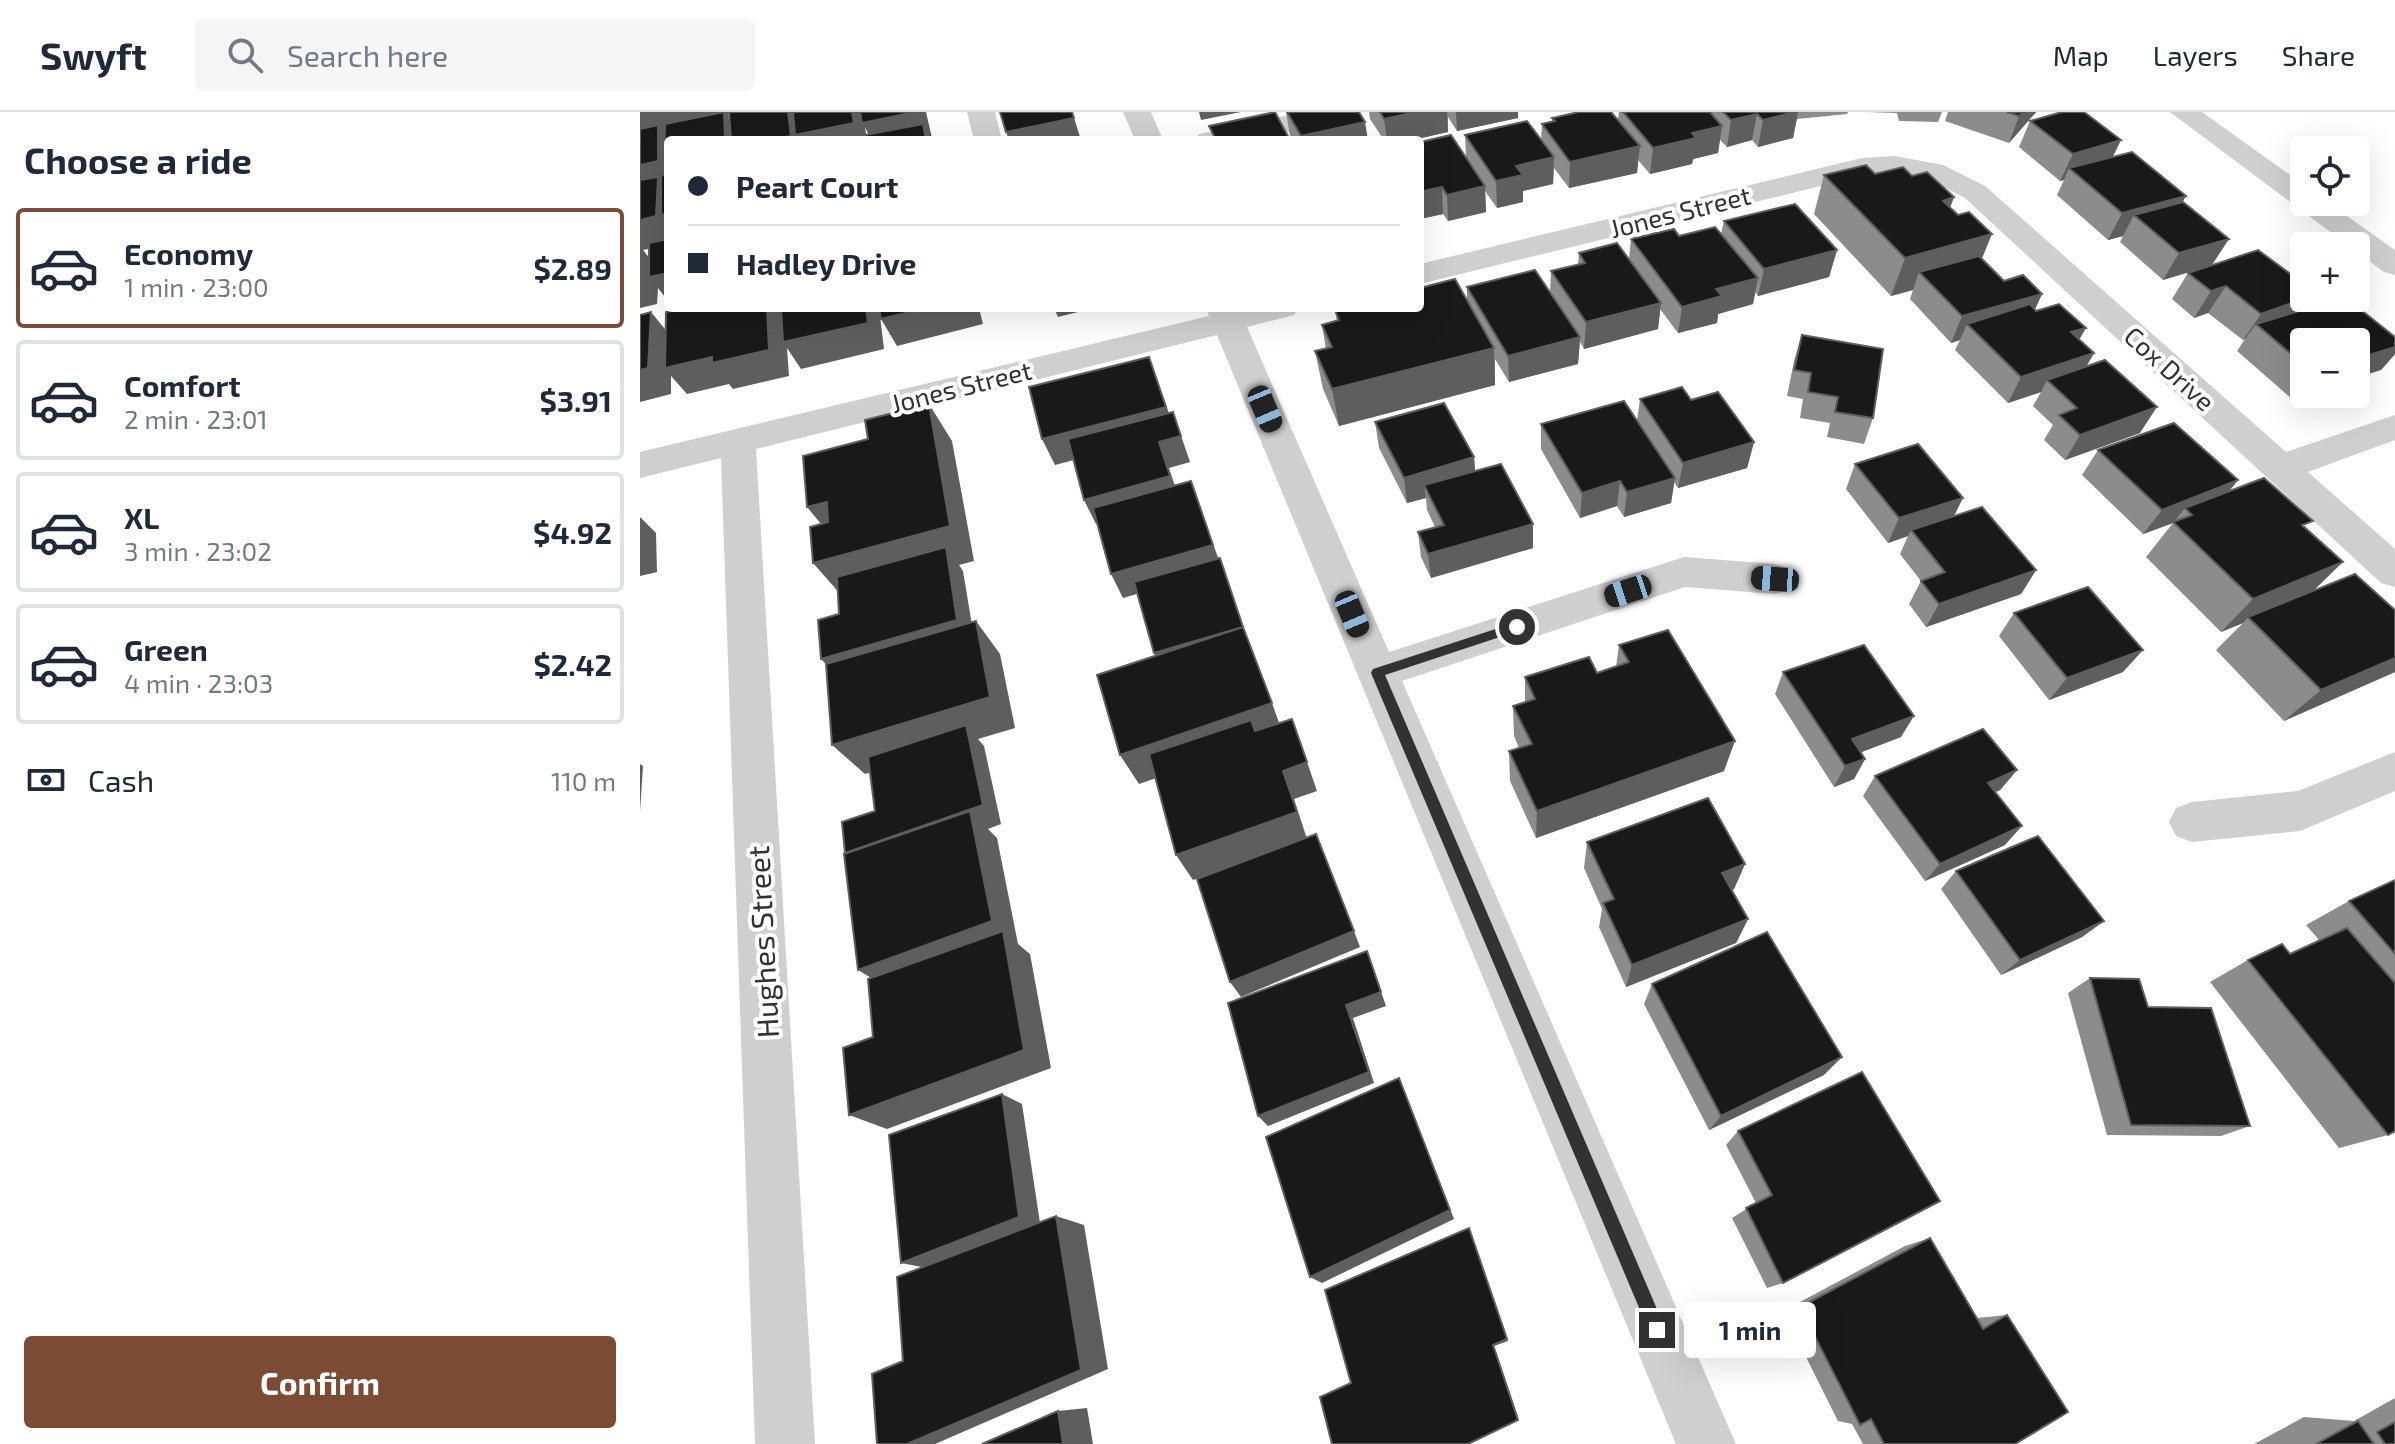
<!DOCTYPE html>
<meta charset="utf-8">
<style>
:root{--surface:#fff;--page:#f6f6f7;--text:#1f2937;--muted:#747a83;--line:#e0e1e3;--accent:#7b4b34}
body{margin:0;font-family:"Exo 2",sans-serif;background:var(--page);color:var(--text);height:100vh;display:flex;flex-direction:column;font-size:30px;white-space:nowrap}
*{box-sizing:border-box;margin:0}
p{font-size:26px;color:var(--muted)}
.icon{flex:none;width:44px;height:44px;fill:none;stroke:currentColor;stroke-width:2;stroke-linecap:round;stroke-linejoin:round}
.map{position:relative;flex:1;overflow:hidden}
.side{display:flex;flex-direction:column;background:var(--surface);width:640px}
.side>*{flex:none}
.top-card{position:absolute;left:24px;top:24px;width:760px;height:176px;border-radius:8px;box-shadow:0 8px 32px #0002;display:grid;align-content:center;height:176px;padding:0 24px;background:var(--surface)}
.buttons{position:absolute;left:1650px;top:24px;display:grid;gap:16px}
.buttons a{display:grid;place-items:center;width:80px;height:80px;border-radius:8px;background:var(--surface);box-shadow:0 8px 32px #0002;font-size:40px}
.end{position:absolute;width:36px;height:36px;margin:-18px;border:10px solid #323232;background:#fff;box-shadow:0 0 0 4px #fff}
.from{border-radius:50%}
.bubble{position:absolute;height:56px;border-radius:8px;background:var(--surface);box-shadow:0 8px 32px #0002;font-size:26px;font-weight:700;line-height:56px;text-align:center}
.car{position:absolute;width:24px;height:48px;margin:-24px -12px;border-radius:10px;box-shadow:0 0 6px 2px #0007;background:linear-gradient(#222 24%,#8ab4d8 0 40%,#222 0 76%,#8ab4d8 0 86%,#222 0)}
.top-card b{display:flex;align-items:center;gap:28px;height:76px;font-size:30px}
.top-card b+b{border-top:2px solid var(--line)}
.top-card i{width:20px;height:20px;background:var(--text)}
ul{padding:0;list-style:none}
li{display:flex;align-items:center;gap:24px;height:120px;margin:0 16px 12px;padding:0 8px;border:4px solid var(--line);border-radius:8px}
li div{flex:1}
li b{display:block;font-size:30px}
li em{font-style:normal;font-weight:700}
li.current{border-color:var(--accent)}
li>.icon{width:72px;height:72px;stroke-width:1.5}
h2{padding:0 24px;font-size:36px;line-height:96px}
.pay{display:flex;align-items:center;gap:20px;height:88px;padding:0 24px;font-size:30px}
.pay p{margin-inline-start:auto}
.cta{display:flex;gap:16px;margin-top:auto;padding:16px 24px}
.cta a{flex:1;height:92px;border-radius:8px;background:var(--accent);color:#fff;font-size:32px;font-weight:700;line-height:92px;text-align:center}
header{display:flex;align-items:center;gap:48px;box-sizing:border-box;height:112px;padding:0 40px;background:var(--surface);border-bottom:2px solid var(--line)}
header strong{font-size:38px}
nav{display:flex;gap:44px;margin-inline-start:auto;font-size:28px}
.search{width:560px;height:72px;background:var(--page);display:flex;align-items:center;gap:20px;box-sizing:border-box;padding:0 28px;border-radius:8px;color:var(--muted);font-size:30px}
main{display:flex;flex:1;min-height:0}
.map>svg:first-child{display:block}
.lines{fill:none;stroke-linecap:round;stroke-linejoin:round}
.minor{fill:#cfcfcf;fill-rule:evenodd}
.wall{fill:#8c8c8c}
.shaded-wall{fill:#5e5e5e}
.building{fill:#191919;stroke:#5e5e5e;stroke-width:2}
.route{fill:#323232}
.labels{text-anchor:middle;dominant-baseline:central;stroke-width:8;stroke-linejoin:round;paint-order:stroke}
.far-street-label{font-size:26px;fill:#323232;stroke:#fff}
.street-label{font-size:30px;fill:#323232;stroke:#fff}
</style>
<header>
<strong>Swyft</strong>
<div class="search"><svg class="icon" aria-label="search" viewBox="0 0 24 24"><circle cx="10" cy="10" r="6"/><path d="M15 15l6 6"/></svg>Search here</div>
<nav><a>Map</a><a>Layers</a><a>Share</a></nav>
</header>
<main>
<section class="side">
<h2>Choose a ride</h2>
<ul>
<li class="current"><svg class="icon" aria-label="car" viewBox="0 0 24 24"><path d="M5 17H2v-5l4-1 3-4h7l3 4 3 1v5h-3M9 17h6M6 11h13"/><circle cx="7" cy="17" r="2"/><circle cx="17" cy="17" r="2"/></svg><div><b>Economy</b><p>1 min · 23:00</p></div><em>$2.89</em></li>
<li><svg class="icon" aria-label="car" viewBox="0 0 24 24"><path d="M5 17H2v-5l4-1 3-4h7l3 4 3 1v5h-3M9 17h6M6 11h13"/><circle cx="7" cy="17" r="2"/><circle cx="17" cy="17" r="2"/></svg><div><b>Comfort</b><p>2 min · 23:01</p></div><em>$3.91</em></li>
<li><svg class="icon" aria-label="car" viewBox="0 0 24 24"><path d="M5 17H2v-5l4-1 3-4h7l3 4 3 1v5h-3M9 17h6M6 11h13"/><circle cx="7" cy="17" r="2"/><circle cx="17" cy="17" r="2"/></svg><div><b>XL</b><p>3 min · 23:02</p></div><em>$4.92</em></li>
<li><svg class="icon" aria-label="car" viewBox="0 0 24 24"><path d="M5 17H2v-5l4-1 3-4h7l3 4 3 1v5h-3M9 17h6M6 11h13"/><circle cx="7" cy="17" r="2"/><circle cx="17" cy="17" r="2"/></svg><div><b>Green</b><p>4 min · 23:03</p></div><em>$2.42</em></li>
</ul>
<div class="pay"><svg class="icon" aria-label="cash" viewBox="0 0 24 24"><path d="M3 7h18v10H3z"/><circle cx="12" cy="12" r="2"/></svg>Cash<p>110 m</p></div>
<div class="cta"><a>Confirm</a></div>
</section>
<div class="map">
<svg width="1755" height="1332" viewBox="0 0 1755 1332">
<rect width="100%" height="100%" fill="#fff"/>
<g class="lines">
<path class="minor" d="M327 0H355L362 28H334Z
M483 0H511L523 28H495Z
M664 0H718L714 6 609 28H555L559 22Z
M1530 0H1562L1664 73V90H1687L1755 138V163L1744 160 1716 139V134H1709Z
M1255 44 1303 53 1345 74 1646 340 1755 303V328L1668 360 1755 437V475L1741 471 1325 86C1287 65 1265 59 1222 64L780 172V152L1222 46Z
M566 196H659L654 203 607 215 749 540 1044 445 1135 452 1149 456 1155 467 1149 478 1135 482 1045 475 762 569 1096 1332H1036L577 223 116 337 175 1332H115L81 346 0 366V340L569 204Z
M1755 640V679L1660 719 1552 730 1536 724 1529 710 1536 696 1552 690 1658 679Z"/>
</g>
<path class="wall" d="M646 0H719L727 25 730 28H653L650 24Z
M729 0H878V6L817 19 808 5V20L772 28H744L730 7Z
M979 0H1208L1207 2 1157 7 1153 26 1118 35 1112 28 1087 35 1080 28 1078 41 1053 47 1052 52 1010 62 998 48 997 61 929 76 914 56 913 72 883 79V90L857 96 845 79 846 100 808 109 803 102 780 107V30L826 45 825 23 901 28 902 12 912 10V6L978 8Z
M1226 0H1302L1298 10 1259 9 1257 1Z
M1308 0H1396L1369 31 1305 9Z
M1390 9 1473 45 1543 90 1573 153 1664 186H1675L1666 197 1755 225V242L1741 258 1664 230V282H1667L1652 287 1597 239 1605 227 1603 228 1568 201 1554 206 1532 187 1548 161 1559 157 1523 168 1480 130 1483 124 1468 128 1417 83 1424 68 1420 69 1379 35Z
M1235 62 1310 96 1342 147 1364 169 1402 182 1395 197 1439 228 1454 241 1446 255 1500 321 1425 348 1404 328 1413 313 1393 294 1401 280 1368 291 1315 238 1320 228 1311 231 1270 187 1273 178 1251 184 1174 102 1184 63Z
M1084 109 1197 138 1189 165 1118 184 1115 180 1113 192 1078 202 1077 211 1038 221 1020 197 1018 217 944 237 940 230 938 252 869 270 855 247V273L699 314 683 277 675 239 686 237 682 213 697 209 695 198 827 189V175L910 181 911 159 938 153 939 141 989 147 991 127 1081 122Z
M1162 223 1233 306 1224 332 1187 325 1190 311 1160 306 1163 287 1147 284 1154 249Z
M1000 287 1051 288 1114 330 1107 356 1038 376 1034 370 1031 391 984 405 977 394 940 406 901 337V312L997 309Z
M735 310 834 345 835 359 893 436 791 466 781 445 778 420 795 415 787 398 786 386 767 391 739 336Z
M1458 338 1598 368 1590 378 1666 416 1673 479 1755 560 1644 609 1576 538 1603 511 1581 520 1506 445 1533 411 1503 422 1442 363Z
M1215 352 1314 404 1396 458 1381 482 1286 515 1269 492 1281 469 1260 442 1268 424 1248 431 1206 377Z
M1374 501 1483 560 1409 588 1359 524Z
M979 533 1084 659 896 726 870 669 869 639 879 636 874 624 873 594 885 590V565L957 561 976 555Z
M1143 560 1261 625 1221 640 1225 647 1214 667 1194 675 1135 582Z
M1377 658 1360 678 1355 680 1365 733 1285 769 1223 684 1235 664Z
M947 730 1105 752 1094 777 1092 778 1108 807 1096 831 986 875 959 815 962 797 944 756Z
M1316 759 1464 809 1442 825 1361 863 1301 777Z
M1755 768V1019L1748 1023 1699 1036 1570 870 1608 848 1650 842 1679 828 1666 813 1709 789Z
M1450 866 1508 895 1610 1014 1581 1024 1467 1023 1428 881Z
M1012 872 1184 963 1069 1018 1004 892Z
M1098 1019 1300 1089 1143 1171 1127 1176 1092 1106 1116 1091 1086 1033Z
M1290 1126 1337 1206 1367 1203 1375 1332H1223L1212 1312 1198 1309 1143 1199 1265 1134Z
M1755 1286V1332H1614L1664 1305 1714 1309Z"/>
<path class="shaded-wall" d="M0 0H88L89 8 101 28H28V133L3 138 18 157 28 161V189L18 176 17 192 0 196Z
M148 0H286L292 26H290V28H231L225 15 227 28H129Z
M559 0H601L561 8Z
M776 0H807L808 20 772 28H747L744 7Z
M816 0H878V6L817 19Z
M1155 0H1158L1153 26 1118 35 1123 8Z
M1383 0H1396L1369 31 1379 4Z
M1117 2 1112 28 1087 35 1091 8Z
M434 6 441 28H369L366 20Z
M725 10 728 28H662L661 24Z
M1082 14 1078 41 1053 47 1052 52 1010 62 1013 36 1052 21Z
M1481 28 1468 55 1429 56 1424 68 1420 69 1433 42Z
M1000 34 997 61 929 76 930 50Z
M914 45 913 72 883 79V90L857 96 856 69 876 54Z
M845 74 846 100 808 109 807 83Z
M802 75 803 102 780 107V80Z
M1546 84 1531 111 1494 103 1483 124 1468 128 1482 101Z
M1314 85 1300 124 1303 89Z
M1352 122 1336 161 1279 160 1273 178 1251 184 1265 146Z
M1589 127 1572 153 1523 168 1539 141Z
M1197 138 1189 165 1118 184 1124 157Z
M1118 166 1113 192 1078 202 1077 211 1038 221 1042 195 1076 177Z
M1586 174 1568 201 1554 206 1571 179Z
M1402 182 1390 208 1327 212 1320 228 1311 231 1322 204Z
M1666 186H1675L1658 208 1616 212 1605 227 1603 228 1621 202Z
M1021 191 1018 217 944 237 946 210Z
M127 196H138L145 205 226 196H239L244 237 161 257 147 236 149 264 93 277 89 272 47 282 31 264V282L0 290V258L11 200 33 227Z
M286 196H339L343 212 257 234 241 207Z
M414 196H454L418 205Z
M1446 216 1431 242V220Z
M940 225 938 252 869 270 868 244Z
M1755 235V242L1741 258 1716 266V247Z
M854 236 855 273 699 314 692 277Z
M1454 241 1439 267 1407 268 1401 280 1368 291 1381 265Z
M509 245 536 321 415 353 402 327Z
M1664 272V282H1667L1652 287Z
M289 292 312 329 334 449 319 453 323 459 335 531 203 570 181 547 317 508 203 485 173 451Z
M1517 295 1500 321 1425 348 1440 323Z
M533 300 550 350 529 356 540 389 456 412 444 388Z
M1114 330 1107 356 1038 376 1043 351Z
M834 345 836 371 784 373 786 386 767 391 764 366Z
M1035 366 1031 391 984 405 987 380Z
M1598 368 1578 393 1552 403 1545 396 1533 411 1503 422 1522 398Z
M551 369 582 457 483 486 471 462Z
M980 369 977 394 940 406 942 381Z
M1323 386 1311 410 1271 418 1268 424 1248 431 1259 406Z
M187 390 197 431 167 395Z
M0 405 16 421 17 460 0 464Z
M893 412V436L791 466 788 442Z
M580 446 611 537 525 563 514 541Z
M1703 450 1668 484 1608 505 1603 511 1581 520 1613 487Z
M1396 458 1381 482 1286 515 1299 492Z
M336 509 360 542 375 616 338 627 344 634 361 712 348 717 357 726 378 832 390 842 411 956 247 1017 209 1003 253 879 218 858 329 630 225 662 192 633Z
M1503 538 1483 560 1409 588 1427 566Z
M1755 546V560L1644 609 1681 578Z
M632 591 643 622 499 672 480 643Z
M1274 604 1261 625 1201 648 1212 627Z
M1095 629 1084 659 896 726 897 699Z
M1225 647 1214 667 1194 675 1205 654Z
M667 650 677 679 654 687 667 727 553 768 536 743 643 659Z
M0 652 3 654 0 700Z
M1377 658 1360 678 1332 691 1348 671Z
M1382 714 1365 733 1285 769 1300 752Z
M1105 752 1094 777 1072 786 1082 761Z
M1108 807 1096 831 986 875 992 853Z
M1464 809 1442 825 1361 863 1380 848Z
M714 819 720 835 601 885 590 870Z
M727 839 746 894 713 906 734 971 628 1014 618 1004 706 893Z
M1202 945 1184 963 1069 1018 1081 1004Z
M759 966 814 1107 682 1171 670 1165Z
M362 982 382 992 400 1111 287 1156 261 1151Z
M416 1104 444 1113 468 1257 295 1332H267Z
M867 1227 868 1229 854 1234 878 1305V1308L853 1233Z
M447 1296 453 1332H423L418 1299Z"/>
<path class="building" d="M84 0 85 28H28V47L24 48 25 12Z
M89 0H148L151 24 129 28H91Z
M153 0H212L214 11 155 23Z
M220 0H275L222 11Z
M360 0H432L434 6 366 20Z
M635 0 650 28H576L569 14Z
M647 0H719L725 10 661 24Z
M740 0H776L744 7Z
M939 0H971L1000 34 930 50 902 12 915 9 912 6Z
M983 0H1070L1082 14 1052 21 1056 26 1013 36Z
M1083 0H1155L1123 8 1117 2 1091 8Z
M1367 0H1383L1379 4Z
M1422 0H1444L1481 28 1433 42 1390 9Z
M887 9 914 45 876 54 883 63 856 69 825 23Z
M283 12 286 28H226L225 23Z
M18 13V49L0 53V17Z
M811 23 845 74 807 83 802 75 780 80V30Z
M215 25V28H198Z
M728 25 730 28H714Z
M1492 40 1546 84 1482 101 1429 56Z
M1226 53 1235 62 1263 55 1272 64 1287 60 1314 85 1303 89 1318 103 1329 100 1352 122 1265 146 1184 63Z
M28 62V101L21 103V63Z
M18 65 16 104 0 108V68Z
M1543 90 1589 127 1539 141 1494 103Z
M1155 92 1197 138 1124 157 1084 109Z
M1075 115 1118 166 1076 177 1082 184 1042 195 991 127 1034 117 1039 124Z
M28 127V161L9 165V131Z
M977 131 1021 191 946 210 911 159 945 151 939 141Z
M1618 138 1664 172V186H1666L1621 202 1586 174 1571 179 1548 161Z
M1339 144 1364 169 1383 163 1402 182 1322 204 1279 160Z
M895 158 940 225 868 244 827 175Z
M815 167 854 236 692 277 675 239 692 235 682 213 699 208 695 198 702 196H780V176Z
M1703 186H1706L1755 225V235L1716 247V230H1664V253L1616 212Z
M1390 192 1396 199 1419 192 1446 216 1431 220 1454 241 1381 265 1327 212Z
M45 196H127L129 238 72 251V245L25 256 26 200Z
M141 196H226L228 211 143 230Z
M239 196H286L241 207Z
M11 200 8 256 0 258V203Z
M1162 223 1243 237 1233 306 1195 300 1198 285 1168 280 1171 261 1154 258Z
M509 245 526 295 402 327 389 275Z
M1465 248 1517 295 1440 323 1419 303 1437 296 1407 268Z
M1042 275 1051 288 1078 280 1114 330 1043 351 1000 287Z
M984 289 1035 366 987 380 980 369 942 381 901 312Z
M804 291 834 345 764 366 735 310Z
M289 292 310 414 173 451 170 415 188 410 187 390 167 395 163 344 228 327 225 308Z
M533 300 541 324 519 330 530 364 444 388 428 327Z
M1534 311 1598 368 1522 398 1458 338Z
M1278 332 1323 386 1259 406 1215 352Z
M861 352 893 412 788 442 778 420 804 413 784 373Z
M1624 366 1673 409 1662 413 1703 450 1613 487 1533 410 1552 403 1545 396Z
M551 369 573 433 471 462 453 396Z
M1342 395 1396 458 1299 492 1281 469 1305 460 1271 418Z
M306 435 317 508 181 547 178 508 199 502 197 465Z
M580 446 603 515 514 541 494 470Z
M1715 462 1755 498V546L1681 578 1608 505Z
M1448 475 1503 538 1427 566 1374 501Z
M336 509 350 585 192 633 186 552Z
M603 515 632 591 480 643 457 563Z
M1028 518 1095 629 897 699 869 639 892 632 873 594 895 587 885 565 949 545 957 561 989 550 979 533Z
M1224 533 1274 604 1212 627 1225 647 1205 654 1143 560Z
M652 607 667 650 643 659 657 700 536 743 509 642 611 608 615 619Z
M326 613 343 693 205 741 202 710 235 699 228 645Z
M1343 617 1377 658 1348 671 1382 714 1300 752 1235 664Z
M1068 686 1105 752 1082 761 1108 807 992 853 963 791 974 787 947 730Z
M330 699 352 809 218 858 204 742Z
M676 722 714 819 590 870 557 767Z
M1398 724 1464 809 1380 848 1316 759Z
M1755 768V842L1709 789Z
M1707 816 1755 871V1019L1748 1023 1608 848 1642 832 1650 842Z
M363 819 384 938 209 1003 203 936 233 925 228 867Z
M1127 820 1202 945 1081 1004 1012 872Z
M727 839 741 880 706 893 729 960 618 1004 588 891Z
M1450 866 1499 867 1508 895 1571 896 1610 1014 1491 1013Z
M1222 960 1300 1089 1143 1171 1106 1096 1132 1083 1098 1019Z
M759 966 810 1098 670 1165 626 1025Z
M362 982 379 1105 261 1151 249 1023Z
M416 1104 441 1258 267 1332H237L232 1262 263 1249 257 1165Z
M829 1116 867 1227 853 1233 878 1308 828 1332H692L680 1285 711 1271 685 1178Z
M1290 1126 1343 1217 1367 1203 1428 1300 1375 1332H1244L1231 1307 1220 1313 1160 1195Z
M418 1299 423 1332H342Z
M1718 1309 1734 1332H1676Z
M1755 1310V1332H1745L1737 1320Z"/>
<path class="route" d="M877 510 881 512V518L745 563 1026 1218 1023 1224 1017 1226 1011 1224 731 561 733 557Z"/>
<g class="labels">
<g class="far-street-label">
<text transform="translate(1040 99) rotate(-14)">Jones Street</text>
<text transform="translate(1530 256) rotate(42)">Cox Drive</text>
<text transform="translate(321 274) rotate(-14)">Jones Street</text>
</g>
<g class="street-label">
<text transform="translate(122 830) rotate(-93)">Hughes Street</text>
</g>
</g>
</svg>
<div class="buttons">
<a><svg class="icon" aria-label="locate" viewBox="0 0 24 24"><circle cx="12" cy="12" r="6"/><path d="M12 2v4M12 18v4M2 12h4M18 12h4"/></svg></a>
<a>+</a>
<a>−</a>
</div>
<i class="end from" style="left:877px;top:515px"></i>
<i class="end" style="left:1017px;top:1218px"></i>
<div class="bubble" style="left:1044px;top:1190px;width:132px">1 min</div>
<i class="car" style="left:625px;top:297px;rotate:157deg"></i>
<i class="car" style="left:1135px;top:467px;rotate:274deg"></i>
<i class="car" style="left:988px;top:479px;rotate:252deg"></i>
<i class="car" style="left:712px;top:502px;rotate:157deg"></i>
<div class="top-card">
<b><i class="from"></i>Peart Court</b>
<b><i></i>Hadley Drive</b>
</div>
</div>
</main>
